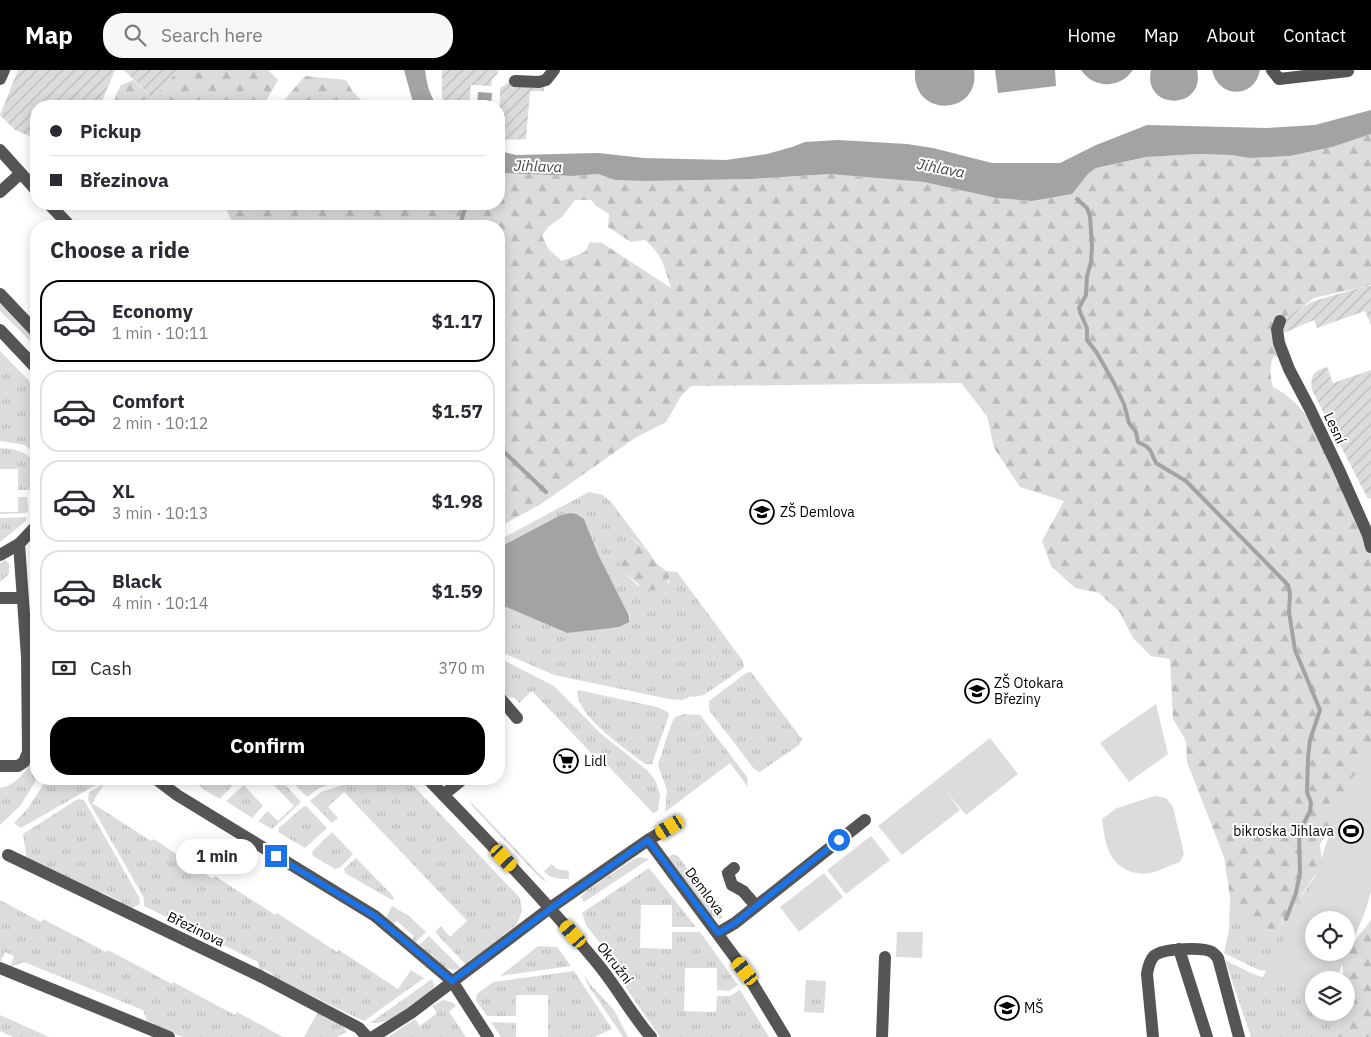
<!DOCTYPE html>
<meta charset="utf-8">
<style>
:root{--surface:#fff;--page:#f7f7f7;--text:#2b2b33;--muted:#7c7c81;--line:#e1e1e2;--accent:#000}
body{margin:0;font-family:"IBM Plex Sans",sans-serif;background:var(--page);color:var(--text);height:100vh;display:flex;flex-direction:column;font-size:19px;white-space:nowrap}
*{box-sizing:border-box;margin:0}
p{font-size:16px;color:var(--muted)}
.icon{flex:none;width:28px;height:28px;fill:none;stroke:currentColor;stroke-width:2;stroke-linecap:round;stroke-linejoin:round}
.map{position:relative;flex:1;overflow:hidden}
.details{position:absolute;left:30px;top:150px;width:475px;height:565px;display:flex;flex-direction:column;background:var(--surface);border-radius:20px;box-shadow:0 2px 12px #0003}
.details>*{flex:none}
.banner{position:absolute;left:30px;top:30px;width:475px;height:110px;border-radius:20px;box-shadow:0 2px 12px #0003;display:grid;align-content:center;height:110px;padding:0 20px;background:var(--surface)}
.buttons{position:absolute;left:1305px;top:841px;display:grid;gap:10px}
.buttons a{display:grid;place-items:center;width:50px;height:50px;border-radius:50%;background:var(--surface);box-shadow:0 2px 12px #0003;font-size:25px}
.end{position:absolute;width:22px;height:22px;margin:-11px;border:6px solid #1a73e8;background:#fff;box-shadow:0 0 0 2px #fff}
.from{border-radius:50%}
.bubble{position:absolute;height:35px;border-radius:18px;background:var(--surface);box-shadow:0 2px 12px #0003;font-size:16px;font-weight:700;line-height:35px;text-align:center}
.car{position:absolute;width:15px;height:30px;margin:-15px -8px;border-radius:6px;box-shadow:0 0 4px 1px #0007;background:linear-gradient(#f5c518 24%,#345 0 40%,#f5c518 0 76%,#345 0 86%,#f5c518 0)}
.banner b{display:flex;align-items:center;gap:18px;height:48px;font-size:19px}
.banner b+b{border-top:1px solid var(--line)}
.banner i{width:12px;height:12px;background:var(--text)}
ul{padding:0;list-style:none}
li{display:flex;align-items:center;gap:15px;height:82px;margin:0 10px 8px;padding:0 10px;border:2px solid var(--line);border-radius:20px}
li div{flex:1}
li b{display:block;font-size:19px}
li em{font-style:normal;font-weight:700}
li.selected{border-color:var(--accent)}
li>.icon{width:45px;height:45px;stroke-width:1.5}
h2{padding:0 20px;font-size:22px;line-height:60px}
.pay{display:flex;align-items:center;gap:12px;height:55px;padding:0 20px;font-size:19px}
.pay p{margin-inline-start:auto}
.button{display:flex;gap:10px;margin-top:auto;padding:10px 20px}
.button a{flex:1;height:58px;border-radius:20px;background:var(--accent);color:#fff;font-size:20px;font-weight:700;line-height:58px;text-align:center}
header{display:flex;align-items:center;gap:30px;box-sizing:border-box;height:70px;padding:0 25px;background:var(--accent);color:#fff}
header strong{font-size:24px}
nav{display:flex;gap:28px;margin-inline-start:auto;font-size:18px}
.search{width:350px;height:45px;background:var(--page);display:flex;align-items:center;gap:12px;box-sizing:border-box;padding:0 18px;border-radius:20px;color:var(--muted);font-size:19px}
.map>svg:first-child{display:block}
.grass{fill:url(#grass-tufts)}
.forest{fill:url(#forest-firs);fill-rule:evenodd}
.park{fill:#dcdcdc;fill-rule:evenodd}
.garden{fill:url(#garden-furrows)}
.water{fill:#a3a3a3}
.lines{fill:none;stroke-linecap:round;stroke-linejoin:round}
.stream{stroke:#a3a3a3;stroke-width:4}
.minor{stroke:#555;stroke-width:12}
.route{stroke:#1a73e8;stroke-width:6}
.labels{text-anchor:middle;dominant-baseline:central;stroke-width:4;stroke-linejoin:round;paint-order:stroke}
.street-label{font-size:14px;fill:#000;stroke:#fff}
.poi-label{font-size:14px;fill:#000;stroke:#fff;text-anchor:start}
.water-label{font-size:15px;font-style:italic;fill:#444;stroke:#fff}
</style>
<header>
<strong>Map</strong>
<div class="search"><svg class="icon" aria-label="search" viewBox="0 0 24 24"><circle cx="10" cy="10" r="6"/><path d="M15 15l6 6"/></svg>Search here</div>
<nav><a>Home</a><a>Map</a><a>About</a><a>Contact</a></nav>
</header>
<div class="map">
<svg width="1371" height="967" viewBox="0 0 1371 967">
<defs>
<pattern id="grass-tufts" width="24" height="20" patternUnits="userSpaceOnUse" patternTransform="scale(1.25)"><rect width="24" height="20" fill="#dcdcdc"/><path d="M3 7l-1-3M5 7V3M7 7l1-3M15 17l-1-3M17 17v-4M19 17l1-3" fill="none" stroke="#bbb"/></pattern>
<pattern id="forest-firs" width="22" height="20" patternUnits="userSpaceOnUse" patternTransform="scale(1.25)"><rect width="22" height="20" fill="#dcdcdc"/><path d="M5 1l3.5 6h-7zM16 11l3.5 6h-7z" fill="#bbb"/></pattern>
<pattern id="garden-furrows" width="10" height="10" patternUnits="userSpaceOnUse" patternTransform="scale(1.25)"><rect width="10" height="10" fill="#dcdcdc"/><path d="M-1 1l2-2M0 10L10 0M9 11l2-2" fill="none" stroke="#bbb"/></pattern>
</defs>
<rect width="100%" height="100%" fill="#fff"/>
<path class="grass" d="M0 230 36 267V277L0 241Z
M0 281 36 318V385L25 375 0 371Z
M0 378C13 379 29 381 36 395 38 402 36 413 36 420H18V399H0Z
M589 422 603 425 611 432 648 481 634 470 624 502 638 516 669 513 670 504 666 501 677 502 743 591 744 596 742 599 704 625 694 627 691 626 682 630 669 629 554 605 499 581V534L567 563 629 552 630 544 628 545 598 484 584 449 499 480V470Z
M18 427H27L28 442 24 443 0 444V442H18Z
M25 447 27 449 26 451 0 472V448Z
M5 490 9 493V504L0 512V493Z
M31 531H36V580H32Z
M32 588H36L37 709 20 736 0 755V718C15 716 27 701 33 688Z
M499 588 554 616 600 663 648 701 655 710 658 718 660 725 658 741 653 743 596 683 593 685 532 621 519 633 515 628 499 626Z
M751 602 802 669 799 675 760 702 754 699 709 640V631L746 603Z
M578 620 657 637 668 642 669 645 652 694H645C625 678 580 649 577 623Z
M684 644 700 645 747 707 748 717 730 693 665 742 667 720 658 695 667 666 674 648Z
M47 709H97L101 712 21 758 14 753 28 738Z
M199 709H238L220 729 203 719 196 712Z
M268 709H280L301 732 272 759 258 751 268 741 278 751 294 736Z
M289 709H348L319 718 307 727Z
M361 709H407L520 828 522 841 517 854 466 895 435 862 441 856 450 867 467 851 344 722 328 737 338 748 332 753 310 731 321 722Z
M104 714 92 733 151 771 154 769 213 809 215 806 275 845 277 843 337 882 339 880 398 919 411 900 424 908 364 951 272 907 273 904 264 899 262 903 260 902 258 892 144 836V828L88 730 89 722Z
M244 715 263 736 252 748 226 731Z
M78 729 84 730 139 827 140 834 129 840 118 834 120 831 101 822 99 825 27 790 23 764Z
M469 730 547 812 540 808 473 737Z
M304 736 307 737 327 758 305 778 278 762 279 758Z
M332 762 353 784 341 797 335 799 313 786 312 782Z
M674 784 678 786 723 848 719 849 710 845 668 787Z
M641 787 649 789 584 832 581 827 587 820 634 789Z
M356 788 393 826 394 830 390 829 345 803 344 799Z
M552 794 557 799 569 801V809C558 809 551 809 544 801Z
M649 798 696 857H672V835H641L640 878 672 879V862H700L738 915 729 921 717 920V898H685L684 941 716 942 717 926H730L740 920 769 967H660L606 889 609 885 586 855 582 843Z
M1316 805 1309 825 1267 901 1259 900 1224 883 1229 860 1230 827 1245 854 1276 862Z
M0 830 41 852 43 849 106 882 108 880 172 914 173 912 235 945 237 942 283 967H183L148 953 143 940 24 892 10 897 14 886 5 882 0 893Z
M392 836 409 846 426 862 416 872 412 869 414 866 397 851 393 854 386 848Z
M429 866 461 898C446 906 430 885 419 875Z
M538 876 557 877 571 896 500 906Z
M1225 890 1251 903 1284 915H1314V942L1340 943 1336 967H1251Z
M574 901 612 959 595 967H548V925H516V946H487L476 930 477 924 493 912Z
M584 905 590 914 614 940 628 967H623L588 915Z
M432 909 434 915 433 919C412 935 398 954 370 953Z
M806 910 826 911 824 943 804 942Z
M443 930 452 932 456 936 449 942 466 967H388L415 949 420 956 437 943 432 936Z
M318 942 342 955 347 962 337 967H304Z
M0 945 49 967H13L0 961Z
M491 952 516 953V967H501Z"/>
<path class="forest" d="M179 0H268L278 10 263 36H116L115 26 121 15 133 10 152 28Z
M305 6 346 10 353 22 368 36H279Z
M1371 64V215L1314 228 1285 251 1281 272 1286 291 1274 286C1269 294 1270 307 1273 317 1289 325 1299 336 1310 350L1371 476V702L1320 774 1322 795 1276 862 1245 854 1230 827 1224 787 1187 692 1186 671 1173 649 1170 589 1151 586 1133 568 1119 541 1099 523 1075 518 1051 496 1042 471 1064 431 1020 417 994 378 987 346 961 313 691 316 681 326 666 352 635 368 541 434 499 457V156H256L249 150 231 151 225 134H499V103L573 106 598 104 615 110 645 111 751 109 830 104 924 112 996 128 1032 131 1072 124 1088 104 1096 98 1146 87 1198 84 1231 85 1250 88 1290 86 1332 77ZM575 130H591L596 136 609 144 608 157 631 172 645 170C662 184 665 198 671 218L602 173 590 172 585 182 562 191 549 180 542 166 548 157 562 147Z
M633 470 648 481 656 493 670 504C667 520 660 519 645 520L624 502 620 496 627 474Z
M1371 850V967H1336L1340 943 1346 942V910H1343V886Z"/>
<path class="park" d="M1156 634 1168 684 1129 712 1100 673Z
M990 668 1018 704 966 745 946 721 960 740 902 785 878 756Z
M1371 682V822L1365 842 1336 910H1314V915H1284L1262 908 1309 825 1345 718ZM1314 850H1346V882H1314Z
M1155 726 1166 728 1173 737 1184 784 1180 792C1171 795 1161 800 1151 803 1145 804 1138 804 1132 802 1107 794 1105 771 1102 749L1117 738Z
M871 766 890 790 846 824 827 800Z
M824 803 843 827 799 862 780 837Z
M897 862H923L922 888 896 887Z"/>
<path class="garden" d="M18 0H115L100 36H36V69L15 60 0 45Z
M124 0H179L152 28Z
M442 0H498L497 4 492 9 491 16 471 15 469 36H447L442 28Z
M509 12 544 13V21H530L526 69 499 70 500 18Z
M1366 216H1371V255L1365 241 1317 258 1314 250 1279 265 1280 259 1286 246 1314 231Z
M1327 297 1333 313 1371 300V428L1368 429 1312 320C1310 306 1313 301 1327 297Z"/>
<path class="water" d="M404 0H425C427 14 429 25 438 36H414Z
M915 0H974C981 46 911 49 915 0Z
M995 0H1055L1056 16 998 23Z
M1081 0H1133C1120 19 1094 19 1081 0Z
M1151 0H1197C1206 41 1142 41 1151 0Z
M1212 0H1260C1255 29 1218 29 1212 0Z
M478 22 492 23 491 36H477Z
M1371 40V64L1332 77 1290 86 1250 88 1231 85 1198 84 1146 87 1096 98 1088 104 1072 124 1032 131 996 128 924 112 830 104 751 109 645 111 615 110 598 104 573 106 499 103V81L516 85 598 83 644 88 726 90 767 84 792 77 805 72 838 70 907 74 933 78 992 93H1060L1096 75 1147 55 1267 58 1315 55Z
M570 443 576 444 584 449 598 484 629 546V552L619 557 567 563 499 534V480L504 475 559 446Z"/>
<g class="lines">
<path class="stream" d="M1077 129 1087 138 1090 146 1092 177 1091 192 1087 206 1086 225 1079 238 1080 242 1087 258V270L1097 283 1114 313 1124 334 1129 353 1136 362 1138 372 1146 376 1150 380 1156 393 1186 411 1288 515 1290 523 1289 542 1295 580 1320 640 1310 670 1308 687 1307 722 1311 733 1310 741 1299 763 1300 803 1296 823 1286 849
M460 156 466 134
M499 377 546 422"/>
<path class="minor" d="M1272 0 1279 9 1348 1
M0 9 4 0
M515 11 539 12 546 10 554 0
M0 80 36 120
M0 122 21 103
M49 134 70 156
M0 224 36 262
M1280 251 1277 259 1279 273 1289 299 1310 339 1339 400 1368 465 1371 477
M0 260 36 298
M0 485 19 474 36 456
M0 528H23
M499 627 517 648
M0 696H18L24 692 28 682 27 587 19 474
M156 709 177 725 375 846 452 911 488 967
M428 709C486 769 544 829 597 893 617 917 631 944 651 967
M443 725 463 709
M648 770 670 757
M8 785 262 907 359 958 367 967
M734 798 728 803 732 815 743 821 756 836
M718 863 735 853 865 750
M1179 879 1207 967
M0 898 169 967
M373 967 411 943 550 838 648 770 745 901 785 967
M882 967 885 887
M1153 967 1147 904C1148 898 1149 891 1154 886 1163 878 1203 877 1212 882 1214 883 1216 886 1218 888L1239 967"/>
</g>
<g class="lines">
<path class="route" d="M276 786 375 846 452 911 561 831 648 770 718 863 735 853 839 770"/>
</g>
<defs>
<g id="school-ring" transform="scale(1.25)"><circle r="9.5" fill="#fff" stroke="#000" stroke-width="1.5"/><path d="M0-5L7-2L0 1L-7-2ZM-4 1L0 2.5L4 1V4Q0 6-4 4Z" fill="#000"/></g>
<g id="supermarket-ring" transform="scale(1.25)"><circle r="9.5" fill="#fff" stroke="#000" stroke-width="1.5"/><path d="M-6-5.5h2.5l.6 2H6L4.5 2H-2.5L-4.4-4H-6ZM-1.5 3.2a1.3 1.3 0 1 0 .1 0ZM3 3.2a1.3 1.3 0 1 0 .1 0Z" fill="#000"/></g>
<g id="stadium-ring" transform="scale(1.25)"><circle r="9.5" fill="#fff" stroke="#000" stroke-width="1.5"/><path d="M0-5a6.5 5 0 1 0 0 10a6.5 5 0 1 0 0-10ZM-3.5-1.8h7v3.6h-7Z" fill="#000"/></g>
</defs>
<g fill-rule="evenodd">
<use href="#school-ring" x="762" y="442"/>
<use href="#school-ring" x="977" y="621"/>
<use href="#supermarket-ring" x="566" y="691"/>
<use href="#stadium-ring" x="1351" y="761"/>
<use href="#school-ring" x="1007" y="938"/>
</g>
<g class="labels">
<g class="street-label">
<text transform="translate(1335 358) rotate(65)">Lesní</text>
<text transform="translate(705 821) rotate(53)">Demlova</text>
<text transform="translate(196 859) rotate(26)">Březinova</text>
<text transform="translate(615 893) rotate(52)">Okružní</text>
</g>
<g class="poi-label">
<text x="780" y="442">ZŠ Demlova</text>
<text x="994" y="613">ZŠ Otokara<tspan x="994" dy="16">Březiny</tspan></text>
<text x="584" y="691">Lidl</text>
<text x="1334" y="761" text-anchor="end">bikroska Jihlava</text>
<text x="1024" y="938">MŠ</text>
</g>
<g class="water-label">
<text transform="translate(538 96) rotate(2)">Jihlava</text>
<text transform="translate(941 98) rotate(11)">Jihlava</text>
</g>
</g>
</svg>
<div class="buttons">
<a><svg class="icon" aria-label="locate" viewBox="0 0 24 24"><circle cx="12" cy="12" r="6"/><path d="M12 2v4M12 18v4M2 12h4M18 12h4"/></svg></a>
<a><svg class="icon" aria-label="layers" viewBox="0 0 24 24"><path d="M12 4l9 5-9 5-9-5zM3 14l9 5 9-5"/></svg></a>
</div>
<i class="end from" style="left:839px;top:770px"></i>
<i class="end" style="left:276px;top:786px"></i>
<div class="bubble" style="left:176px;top:769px;width:82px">1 min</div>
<i class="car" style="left:670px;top:757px;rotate:239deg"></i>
<i class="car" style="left:504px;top:788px;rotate:137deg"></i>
<i class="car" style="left:573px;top:864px;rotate:319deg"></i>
<i class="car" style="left:745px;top:901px;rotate:323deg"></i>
<div class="banner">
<b><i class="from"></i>Pickup</b>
<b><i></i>Březinova</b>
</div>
<section class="details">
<h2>Choose a ride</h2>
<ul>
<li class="selected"><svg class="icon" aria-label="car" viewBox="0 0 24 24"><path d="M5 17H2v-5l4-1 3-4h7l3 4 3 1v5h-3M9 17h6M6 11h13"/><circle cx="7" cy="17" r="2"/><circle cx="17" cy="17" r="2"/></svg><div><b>Economy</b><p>1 min · 10:11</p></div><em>$1.17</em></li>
<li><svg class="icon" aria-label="car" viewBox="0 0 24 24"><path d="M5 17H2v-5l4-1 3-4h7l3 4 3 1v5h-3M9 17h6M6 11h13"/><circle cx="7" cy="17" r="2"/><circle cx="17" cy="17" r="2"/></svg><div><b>Comfort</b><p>2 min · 10:12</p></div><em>$1.57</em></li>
<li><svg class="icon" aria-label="car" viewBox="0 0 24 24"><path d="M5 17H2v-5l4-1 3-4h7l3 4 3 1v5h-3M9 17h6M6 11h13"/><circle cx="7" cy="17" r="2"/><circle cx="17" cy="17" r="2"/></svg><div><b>XL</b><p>3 min · 10:13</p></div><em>$1.98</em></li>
<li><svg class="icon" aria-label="car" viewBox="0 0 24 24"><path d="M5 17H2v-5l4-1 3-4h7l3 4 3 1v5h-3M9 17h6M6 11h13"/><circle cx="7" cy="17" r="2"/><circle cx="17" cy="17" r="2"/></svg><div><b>Black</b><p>4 min · 10:14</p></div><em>$1.59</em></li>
</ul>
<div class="pay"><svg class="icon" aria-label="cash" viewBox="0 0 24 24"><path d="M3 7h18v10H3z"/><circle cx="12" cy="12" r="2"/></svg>Cash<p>370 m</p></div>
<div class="button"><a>Confirm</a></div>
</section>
</div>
